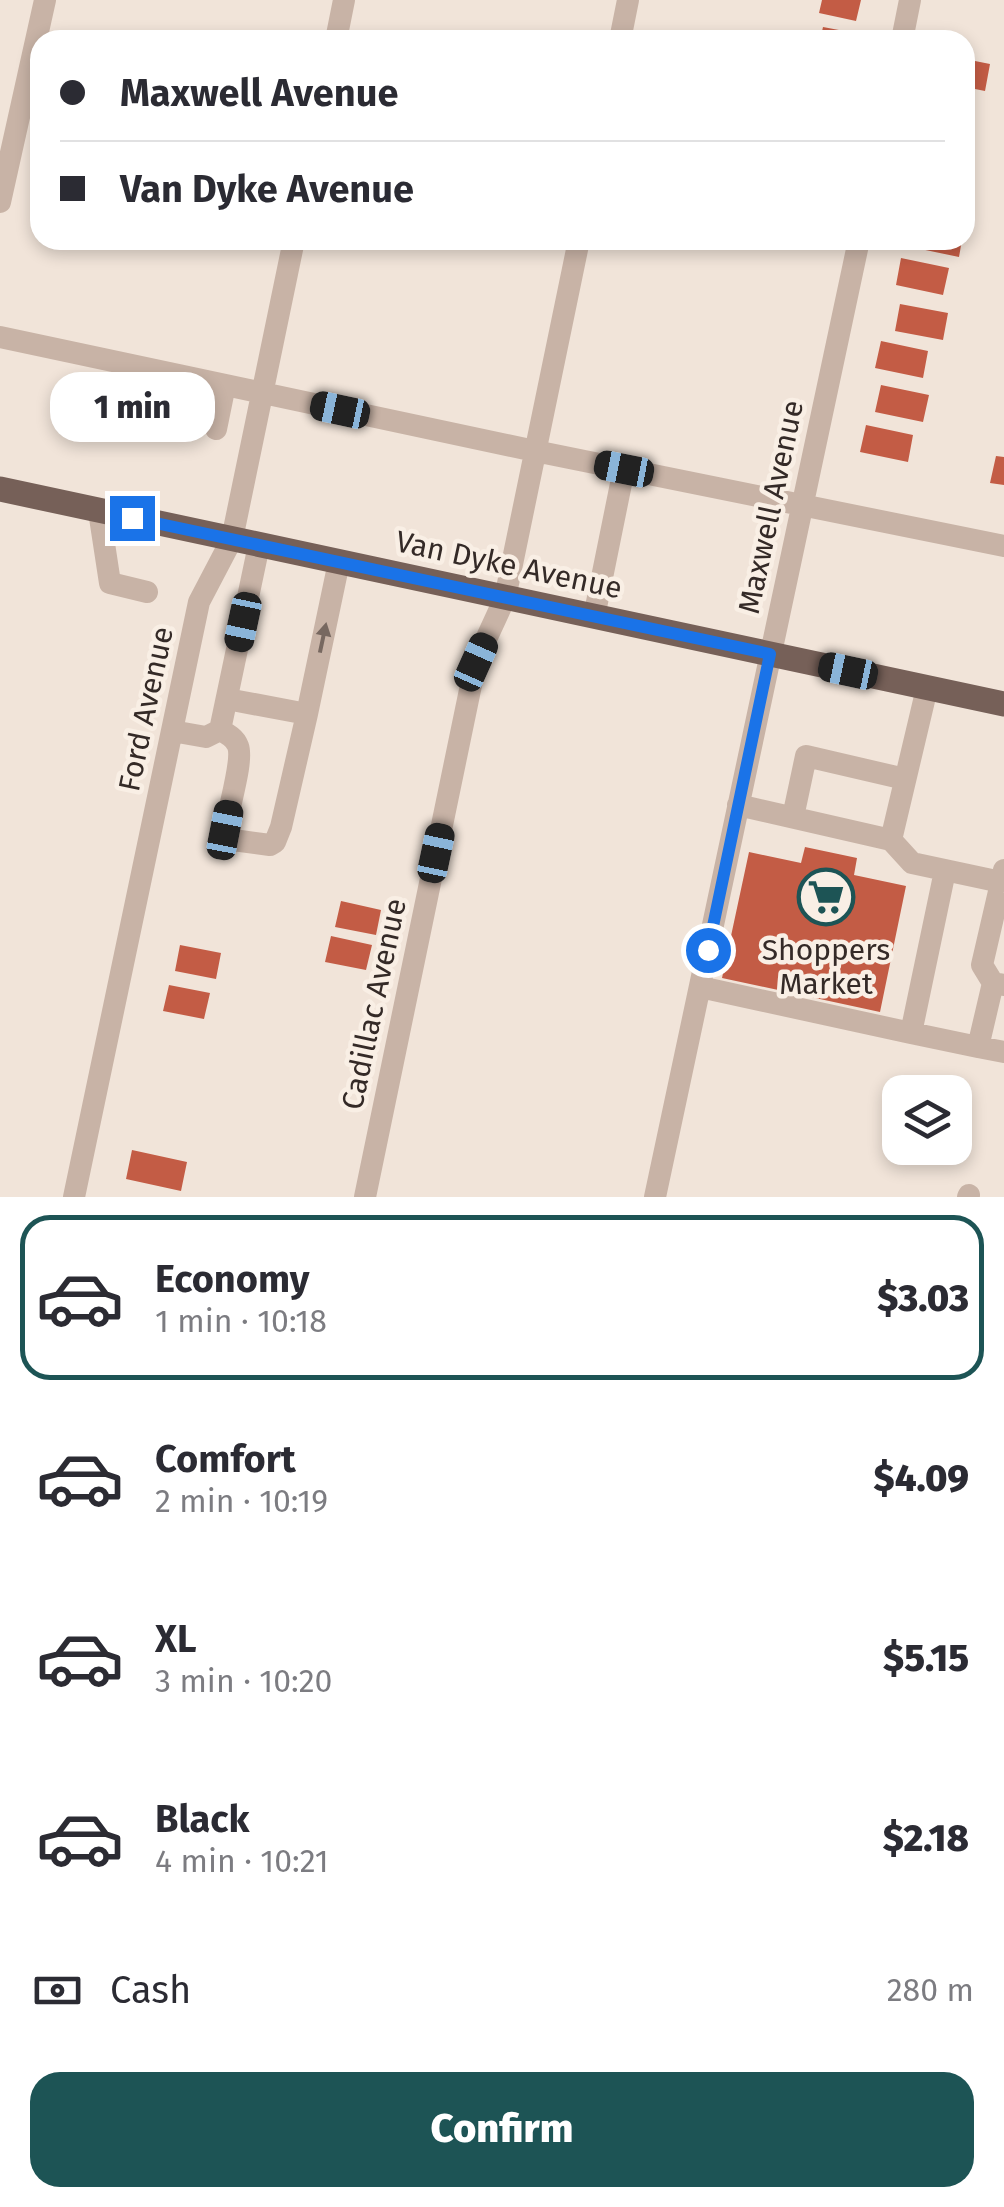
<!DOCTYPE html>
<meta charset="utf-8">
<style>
:root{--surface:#fff;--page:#f7f7f7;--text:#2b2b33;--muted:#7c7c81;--line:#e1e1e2;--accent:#1d5455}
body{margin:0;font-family:"Fira Sans",sans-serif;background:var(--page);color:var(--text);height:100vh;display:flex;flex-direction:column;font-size:38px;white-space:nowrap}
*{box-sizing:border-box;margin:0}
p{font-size:32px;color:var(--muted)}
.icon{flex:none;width:55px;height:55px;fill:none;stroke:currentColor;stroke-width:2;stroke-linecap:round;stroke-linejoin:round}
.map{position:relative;height:1197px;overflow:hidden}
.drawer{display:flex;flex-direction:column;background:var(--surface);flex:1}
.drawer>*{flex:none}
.guide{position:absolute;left:30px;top:30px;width:945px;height:220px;border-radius:30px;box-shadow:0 5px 15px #0003;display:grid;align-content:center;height:220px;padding:0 30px;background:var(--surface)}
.controls{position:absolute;left:882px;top:1075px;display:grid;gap:20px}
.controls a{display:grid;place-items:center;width:90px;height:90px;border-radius:20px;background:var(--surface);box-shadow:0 5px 15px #0003;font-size:50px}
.end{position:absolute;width:45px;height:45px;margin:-22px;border:12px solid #1a73e8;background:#fff;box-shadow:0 0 0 5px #fff}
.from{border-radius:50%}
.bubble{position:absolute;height:70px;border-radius:30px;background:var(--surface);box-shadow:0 5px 15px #0003;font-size:32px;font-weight:800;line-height:70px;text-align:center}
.car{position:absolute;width:30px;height:60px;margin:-30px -15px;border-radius:12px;box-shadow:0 0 8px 2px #0007;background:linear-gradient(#222 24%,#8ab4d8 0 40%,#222 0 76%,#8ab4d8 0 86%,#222 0)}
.guide b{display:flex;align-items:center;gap:35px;height:95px;font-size:38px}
.guide b+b{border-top:2px solid var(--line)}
.guide i{width:25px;height:25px;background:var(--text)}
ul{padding:18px 0 0;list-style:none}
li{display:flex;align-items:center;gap:30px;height:165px;margin:0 20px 15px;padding:0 10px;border:5px solid transparent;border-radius:30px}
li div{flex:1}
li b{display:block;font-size:38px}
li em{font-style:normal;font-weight:800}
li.selected{border-color:var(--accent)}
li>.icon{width:90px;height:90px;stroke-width:1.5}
.pay{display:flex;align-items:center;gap:25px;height:110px;padding:0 30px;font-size:38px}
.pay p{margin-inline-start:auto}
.button{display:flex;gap:20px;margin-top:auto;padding:20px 30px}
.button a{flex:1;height:115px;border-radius:30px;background:var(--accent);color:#fff;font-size:40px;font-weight:800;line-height:115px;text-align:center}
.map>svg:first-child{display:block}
.building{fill:#c35c45}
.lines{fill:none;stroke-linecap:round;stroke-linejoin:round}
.minor{stroke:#c8b3a6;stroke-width:22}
.major{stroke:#766058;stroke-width:25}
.oneway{fill:#776860}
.route{stroke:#1a73e8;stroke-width:12}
.labels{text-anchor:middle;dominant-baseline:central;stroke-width:9;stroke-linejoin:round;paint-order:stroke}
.street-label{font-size:30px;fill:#342a27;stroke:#f9efe5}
.poi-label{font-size:30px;fill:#342a27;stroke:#f9efe5}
</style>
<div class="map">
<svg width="1004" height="1197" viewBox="0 0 1004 1197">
<rect width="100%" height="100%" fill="#f1e4d9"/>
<path class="building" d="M822 0H861L856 21 819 13Z
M823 27 860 34 859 40H820Z
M965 59 990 64 985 91 965 87Z
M913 240H962L959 257 911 247Z
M901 258 949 268 943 295 896 285Z
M900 304 948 313 943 340 895 331Z
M881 341 928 351 923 378 875 368Z
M881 385 929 395 923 422 875 412Z
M866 425 913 435 908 462 860 452Z
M996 456 1004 457V485L990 483Z
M805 847 857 858 854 875 906 886 880 1012 722 978 749 852 801 863Z
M341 901 381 910 376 935 335 927Z
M331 936 372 945 366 970 325 962Z
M180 945 221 953 216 979 175 971Z
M169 985 210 993 204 1019 163 1011Z
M132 1150 187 1162 181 1191 126 1179Z"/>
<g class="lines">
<path class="minor" d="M336 40 344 0
M620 40 628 0
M902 40 910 0
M0 202 45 0
M0 337 535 451 1004 546
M216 429 225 385
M99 511 110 583 147 592
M594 617 624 469
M307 714 339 562
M220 730C228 734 235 738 238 746 244 762 226 814 225 835L233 840 270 845 275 842 281 827 307 714 227 699
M172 731 206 737 220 730 259 545
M738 805 891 840 912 863 1001 882
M793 817 806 756 905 779
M891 840 927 688
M1004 870 982 965 993 983 1004 985
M945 871 911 1033 978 1047
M993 983 978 1047 1004 1052
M700 987 911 1033
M74 1197 199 602 232 539 294 240
M365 1197 476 661 505 598 579 240
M655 1197 859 240
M968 1197 969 1195"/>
<path class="major" d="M0 489 1004 704"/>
</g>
<defs><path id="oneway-solid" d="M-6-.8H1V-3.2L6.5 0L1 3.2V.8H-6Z" transform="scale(2.5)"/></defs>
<use class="oneway" href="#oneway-solid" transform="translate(323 638) rotate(-78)"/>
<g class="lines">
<path class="route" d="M132 518 770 654 708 950"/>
</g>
<defs>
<g id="supermarket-ring" transform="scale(2.875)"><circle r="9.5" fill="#f9efe5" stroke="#1d5455" stroke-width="1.5"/><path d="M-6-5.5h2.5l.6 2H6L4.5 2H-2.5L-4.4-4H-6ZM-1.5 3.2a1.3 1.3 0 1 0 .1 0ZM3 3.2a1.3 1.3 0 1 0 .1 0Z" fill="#1d5455"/></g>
</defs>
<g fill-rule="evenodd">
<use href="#supermarket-ring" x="826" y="897"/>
</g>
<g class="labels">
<g class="street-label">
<text transform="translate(771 507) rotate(-78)">Maxwell Avenue</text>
<text transform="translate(509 565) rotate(12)">Van Dyke Avenue</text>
<text transform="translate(146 709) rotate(-78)">Ford Avenue</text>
<text transform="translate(374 1004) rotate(-78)">Cadillac Avenue</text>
</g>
<g class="poi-label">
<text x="826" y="950">Shoppers<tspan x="826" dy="34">Market</tspan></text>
</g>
</g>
</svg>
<div class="controls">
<a><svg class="icon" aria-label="layers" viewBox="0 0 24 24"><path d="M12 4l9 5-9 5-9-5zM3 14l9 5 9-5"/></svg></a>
</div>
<i class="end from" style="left:708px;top:950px"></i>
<i class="end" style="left:132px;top:518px"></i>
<div class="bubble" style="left:50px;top:372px;width:165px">1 min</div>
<i class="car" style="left:340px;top:410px;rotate:282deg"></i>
<i class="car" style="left:624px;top:469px;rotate:281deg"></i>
<i class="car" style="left:243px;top:622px;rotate:192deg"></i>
<i class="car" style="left:476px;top:662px;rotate:24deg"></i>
<i class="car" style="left:848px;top:671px;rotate:282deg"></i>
<i class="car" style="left:225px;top:830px;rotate:11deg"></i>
<i class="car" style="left:436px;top:853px;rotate:12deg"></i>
<div class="guide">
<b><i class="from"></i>Maxwell Avenue</b>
<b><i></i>Van Dyke Avenue</b>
</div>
</div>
<section class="drawer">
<ul>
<li class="selected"><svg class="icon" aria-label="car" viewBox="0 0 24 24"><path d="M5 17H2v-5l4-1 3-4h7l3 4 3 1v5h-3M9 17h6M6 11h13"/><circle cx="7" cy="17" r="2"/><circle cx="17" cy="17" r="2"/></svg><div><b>Economy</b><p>1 min · 10:18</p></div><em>$3.03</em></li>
<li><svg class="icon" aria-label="car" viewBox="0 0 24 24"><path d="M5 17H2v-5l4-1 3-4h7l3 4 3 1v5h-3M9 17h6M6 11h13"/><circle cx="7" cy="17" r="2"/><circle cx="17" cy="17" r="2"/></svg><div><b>Comfort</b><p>2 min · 10:19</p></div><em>$4.09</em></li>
<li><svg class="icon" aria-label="car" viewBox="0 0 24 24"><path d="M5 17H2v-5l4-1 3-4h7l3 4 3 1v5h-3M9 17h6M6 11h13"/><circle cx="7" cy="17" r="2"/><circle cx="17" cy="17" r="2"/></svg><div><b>XL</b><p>3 min · 10:20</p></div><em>$5.15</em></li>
<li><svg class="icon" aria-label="car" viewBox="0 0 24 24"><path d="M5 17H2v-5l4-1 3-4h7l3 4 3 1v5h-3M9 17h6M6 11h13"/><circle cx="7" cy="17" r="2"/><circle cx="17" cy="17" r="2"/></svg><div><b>Black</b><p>4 min · 10:21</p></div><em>$2.18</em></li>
</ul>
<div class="pay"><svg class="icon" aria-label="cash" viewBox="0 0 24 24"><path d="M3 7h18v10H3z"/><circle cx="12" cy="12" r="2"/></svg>Cash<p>280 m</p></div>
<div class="button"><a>Confirm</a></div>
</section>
